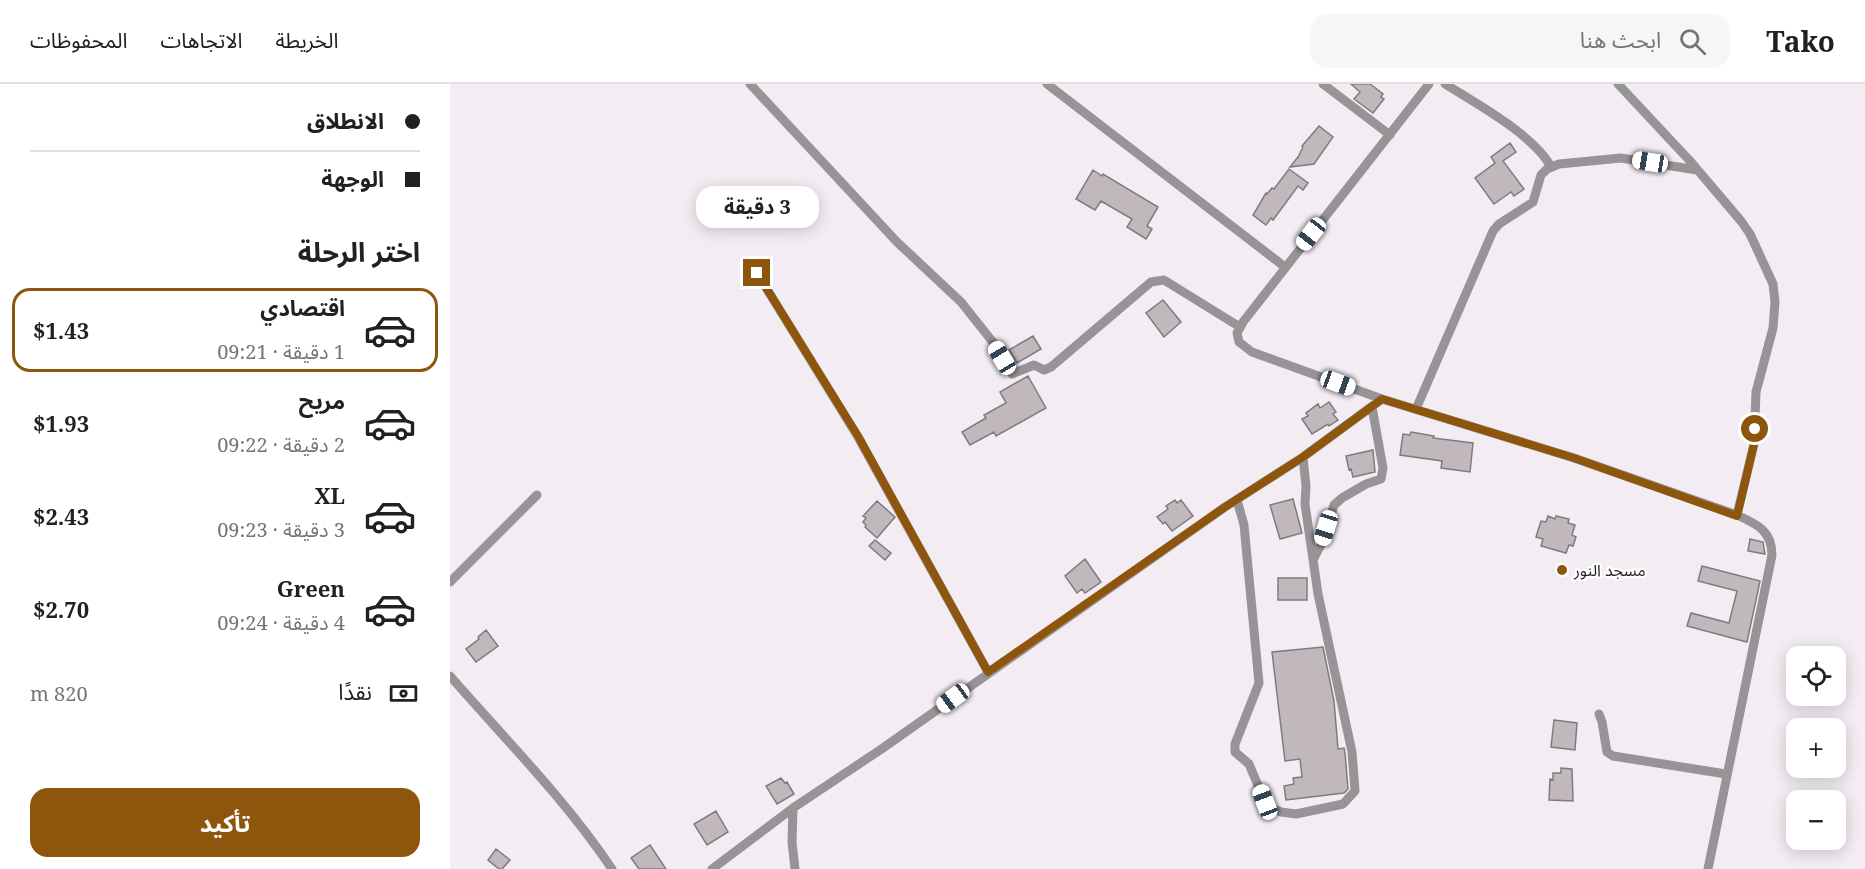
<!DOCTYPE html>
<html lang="ar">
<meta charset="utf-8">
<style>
:root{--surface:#fff;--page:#f6f6f6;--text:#202124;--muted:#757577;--line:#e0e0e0;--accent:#8e550d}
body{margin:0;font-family:"Noto Serif","Noto Sans Arabic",serif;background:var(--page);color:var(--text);direction:rtl;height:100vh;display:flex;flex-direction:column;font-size:22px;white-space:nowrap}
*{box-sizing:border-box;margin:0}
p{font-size:20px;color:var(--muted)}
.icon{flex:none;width:33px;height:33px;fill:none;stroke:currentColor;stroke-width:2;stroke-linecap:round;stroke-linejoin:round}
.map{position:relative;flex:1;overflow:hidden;direction:ltr}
.details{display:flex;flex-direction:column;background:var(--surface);width:450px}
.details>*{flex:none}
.banner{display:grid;align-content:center;height:132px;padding:0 30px;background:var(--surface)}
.controls{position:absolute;left:1336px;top:562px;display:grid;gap:12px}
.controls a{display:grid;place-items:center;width:60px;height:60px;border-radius:12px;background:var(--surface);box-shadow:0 3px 15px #0003;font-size:30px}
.end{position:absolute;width:27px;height:27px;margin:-14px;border:8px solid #8e550d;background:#fff;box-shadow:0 0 0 3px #fff}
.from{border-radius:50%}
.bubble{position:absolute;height:42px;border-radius:18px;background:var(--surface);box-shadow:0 3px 15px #0003;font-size:20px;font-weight:700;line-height:42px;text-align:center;direction:rtl}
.car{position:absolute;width:18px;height:36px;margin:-18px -9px;border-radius:8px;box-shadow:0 0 4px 2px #0007;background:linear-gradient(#fff 24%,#345 0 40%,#fff 0 76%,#345 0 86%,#fff 0)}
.banner b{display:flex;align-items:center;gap:21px;height:57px;font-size:22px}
.banner b+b{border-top:2px solid var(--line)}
.banner i{width:15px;height:15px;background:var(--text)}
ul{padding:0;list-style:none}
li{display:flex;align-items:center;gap:18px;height:84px;margin:0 12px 9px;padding:0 18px;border:3px solid transparent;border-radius:18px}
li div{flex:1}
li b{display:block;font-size:22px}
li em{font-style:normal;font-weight:700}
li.selected{border-color:var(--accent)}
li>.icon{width:54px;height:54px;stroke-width:1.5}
h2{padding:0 30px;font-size:27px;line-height:72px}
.pay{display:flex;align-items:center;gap:15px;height:66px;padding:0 30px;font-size:22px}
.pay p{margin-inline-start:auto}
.action{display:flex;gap:12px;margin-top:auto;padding:12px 30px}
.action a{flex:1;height:69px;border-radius:18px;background:var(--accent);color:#fff;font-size:24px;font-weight:700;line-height:69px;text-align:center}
header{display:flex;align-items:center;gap:36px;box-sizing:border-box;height:84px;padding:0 30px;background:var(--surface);border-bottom:2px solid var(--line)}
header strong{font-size:28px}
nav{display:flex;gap:33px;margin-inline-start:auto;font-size:21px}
.search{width:420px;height:54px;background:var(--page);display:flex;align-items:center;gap:15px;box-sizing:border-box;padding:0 21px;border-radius:18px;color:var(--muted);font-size:22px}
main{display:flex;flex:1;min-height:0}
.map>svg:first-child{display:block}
.building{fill:#c0b8bc;stroke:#817a7d;stroke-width:1.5}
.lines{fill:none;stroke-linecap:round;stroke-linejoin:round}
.minor{stroke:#969497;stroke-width:9}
.route{stroke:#8e550d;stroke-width:8}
.poi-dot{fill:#8e550d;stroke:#fff;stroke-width:2}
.labels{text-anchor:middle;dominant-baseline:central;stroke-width:4.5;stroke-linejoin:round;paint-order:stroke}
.poi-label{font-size:16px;fill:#1f1d1f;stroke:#fff;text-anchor:start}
</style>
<header>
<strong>Tako</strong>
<div class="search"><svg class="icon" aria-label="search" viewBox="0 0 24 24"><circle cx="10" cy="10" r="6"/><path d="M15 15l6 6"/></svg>ابحث هنا</div>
<nav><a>الخريطة</a><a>الاتجاهات</a><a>المحفوظات</a></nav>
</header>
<main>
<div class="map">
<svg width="1415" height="785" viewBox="0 0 1415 785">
<rect width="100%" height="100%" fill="#f3edf3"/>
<path class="building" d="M901 0H920L933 10 931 13 934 15 923 29 904 15 910 8Z
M869 42 883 53 864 80 840 83 848 73 853 63 852 62Z
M1060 59 1066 68 1053 77 1074 105 1064 112 1061 108 1044 120 1025 94 1045 79 1041 73Z
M839 85 858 99 853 106 848 102 823 136 821 134 816 141 803 131 816 109 817 110 822 104 824 105Z
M643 86 652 92 653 90 708 123 697 142 702 145 696 155 677 143 682 135 651 117 645 126 626 115Z
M713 216 731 238 714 253 696 229Z
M583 252 591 265 567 279 559 266Z
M578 292 596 324 546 352 544 348 520 361 512 348 536 334 534 331 556 319 550 308Z
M879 318 886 328 883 330 888 336 879 342 878 340 862 350 852 335 858 332 856 329 868 320 870 324Z
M961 348 984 352 983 354 1023 359 1020 388 991 384 992 377 950 371 953 350 960 351Z
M923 366 925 388 903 393 901 385 899 386 896 372Z
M843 415 852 449 830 455 820 421Z
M725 416 727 419 731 416 743 432 722 447 715 438 713 440 707 433 718 425 716 422Z
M427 417 445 433 427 454 415 443 416 441 413 438 416 434 413 432Z
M1098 432 1105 435 1106 432 1119 435 1118 439 1125 441 1122 451 1126 453 1123 462 1119 461 1116 469 1091 462 1093 455 1086 453 1091 437 1096 438Z
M1300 455 1313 458 1315 470 1298 467Z
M425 456 441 469 435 476 419 462Z
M635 475 651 498 635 509 632 505 627 509 615 492Z
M1252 482 1310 497 1297 558 1237 542 1241 529 1279 539 1287 507 1248 497Z
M828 494H857V516H828Z
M36 546 48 562 26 578 16 565 29 555 28 553Z
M873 563 884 617 888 665 894 664 895 669 898 705 894 709 836 716 834 702 844 700 843 694 852 693 850 675 835 677 822 568Z
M1104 636 1127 639 1125 666 1101 663Z
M1111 684 1122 685 1123 717 1099 716 1100 695 1103 696V689H1111Z
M331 694 335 699 337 698 344 710 327 720 316 702Z
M266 727 278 748 257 761 244 740Z
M200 761 216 785H189L181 774Z
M46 765 60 776 52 785H49L38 776Z"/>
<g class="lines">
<path class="minor" d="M300 0 447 158 511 218 542 257 562 290 584 281 594 286 601 283 701 198 714 196 790 243
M597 0 835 183
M873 0 940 51
M979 0 793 238 787 249 789 258 802 268 932 315 1124 374 1287 431C1307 440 1322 447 1322 471L1258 785
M995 0C1026 19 1085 52 1101 83
M1168 0 1240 77 1291 137 1300 150 1323 200 1325 218 1323 244 1306 308 1304 360 1287 431
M307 189 408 353 538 588
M966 325 1043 147 1049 140 1083 118 1091 91 1097 85 1109 80 1171 74 1247 86
M787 416 794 441 809 599 785 660V668L799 680 815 718 821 724 831 728 846 730 893 720 905 707 902 668 868 510 855 420 856 402 853 373
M864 474 873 457 884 421 892 414 916 400 931 395 933 384 922 323
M0 498 87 411
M0 592C55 655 115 715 162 785
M1149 630 1152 638 1157 668 1163 672 1276 690
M343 724 342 758 345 785
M262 785 343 724 433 664 775 423 853 373 932 315"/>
</g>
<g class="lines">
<path class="route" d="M307 189 408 352 538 588 775 423 853 373 932 315 1124 374 1287 432 1304 360 1305 345"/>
</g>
<circle class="poi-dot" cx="1112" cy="486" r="6"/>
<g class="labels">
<g class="poi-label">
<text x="1124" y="486">مسجد النور</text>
</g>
</g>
</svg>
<div class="controls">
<a><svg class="icon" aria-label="locate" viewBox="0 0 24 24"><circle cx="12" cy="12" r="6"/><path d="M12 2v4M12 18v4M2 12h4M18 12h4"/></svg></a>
<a>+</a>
<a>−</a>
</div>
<i class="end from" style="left:1305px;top:345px"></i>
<i class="end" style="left:307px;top:189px"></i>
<div class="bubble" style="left:246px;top:102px;width:123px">3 دقيقة</div>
<i class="car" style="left:1200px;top:78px;rotate:279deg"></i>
<i class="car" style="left:861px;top:150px;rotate:218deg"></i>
<i class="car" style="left:552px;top:274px;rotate:329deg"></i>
<i class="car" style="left:888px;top:299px;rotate:110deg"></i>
<i class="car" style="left:876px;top:444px;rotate:197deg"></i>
<i class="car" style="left:503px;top:614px;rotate:234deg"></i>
<i class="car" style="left:815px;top:718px;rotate:339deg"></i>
</div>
<section class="details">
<div class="banner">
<b><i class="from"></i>الانطلاق</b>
<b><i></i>الوجهة</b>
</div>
<h2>اختر الرحلة</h2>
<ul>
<li class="selected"><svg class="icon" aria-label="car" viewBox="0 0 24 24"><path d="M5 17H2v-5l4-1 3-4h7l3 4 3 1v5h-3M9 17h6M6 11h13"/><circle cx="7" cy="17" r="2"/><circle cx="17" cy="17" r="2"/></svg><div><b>اقتصادي</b><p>1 دقيقة · 09:21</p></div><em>$1.43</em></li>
<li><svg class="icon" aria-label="car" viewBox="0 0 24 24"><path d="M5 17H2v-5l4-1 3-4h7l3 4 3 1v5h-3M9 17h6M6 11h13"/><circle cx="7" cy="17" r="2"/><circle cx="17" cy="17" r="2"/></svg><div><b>مريح</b><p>2 دقيقة · 09:22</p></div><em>$1.93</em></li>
<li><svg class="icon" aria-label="car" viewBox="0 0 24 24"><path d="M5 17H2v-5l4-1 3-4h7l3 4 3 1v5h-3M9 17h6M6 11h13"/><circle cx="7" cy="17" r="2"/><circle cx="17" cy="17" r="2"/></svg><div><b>XL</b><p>3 دقيقة · 09:23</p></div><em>$2.43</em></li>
<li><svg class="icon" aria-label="car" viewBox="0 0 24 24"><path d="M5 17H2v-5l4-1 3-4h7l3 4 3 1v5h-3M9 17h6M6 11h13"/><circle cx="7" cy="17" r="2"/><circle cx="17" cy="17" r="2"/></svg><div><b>Green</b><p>4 دقيقة · 09:24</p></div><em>$2.70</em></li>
</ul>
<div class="pay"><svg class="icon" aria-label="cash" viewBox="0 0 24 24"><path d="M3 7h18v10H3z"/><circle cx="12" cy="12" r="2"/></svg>نقدًا<p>820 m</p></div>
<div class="action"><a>تأكيد</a></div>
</section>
</main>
